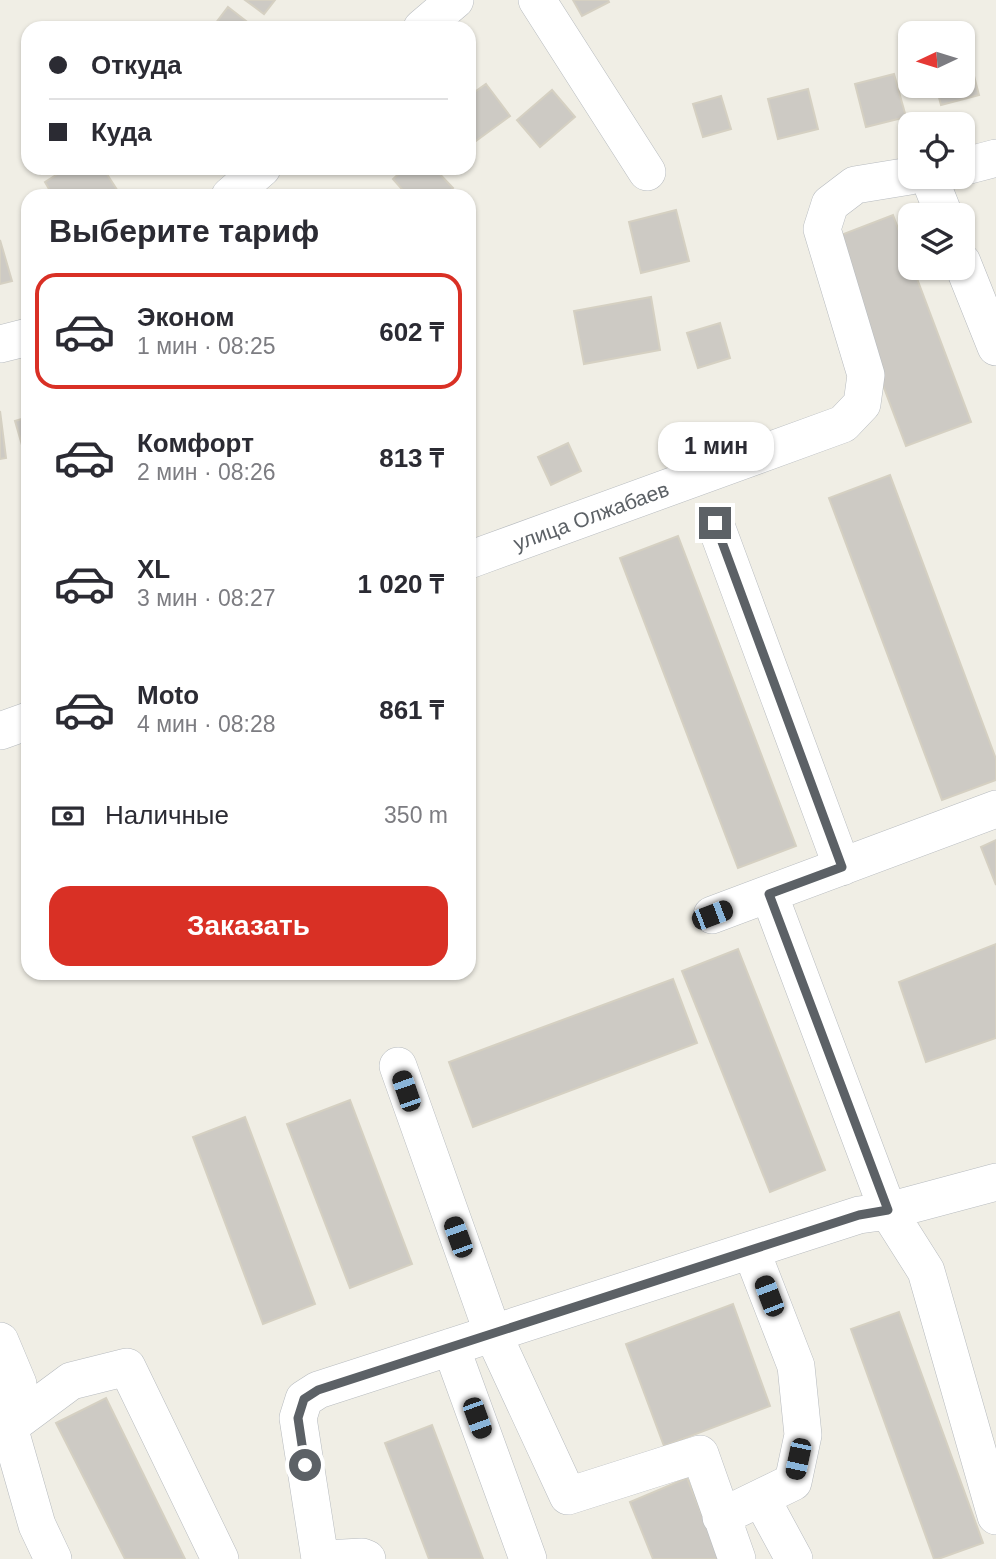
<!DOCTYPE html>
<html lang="ru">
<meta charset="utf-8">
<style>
:root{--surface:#fff;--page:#f7f7f7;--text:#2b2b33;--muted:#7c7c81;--line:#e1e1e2;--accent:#d93025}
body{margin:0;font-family:Helvetica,sans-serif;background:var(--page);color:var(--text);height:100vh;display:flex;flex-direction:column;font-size:26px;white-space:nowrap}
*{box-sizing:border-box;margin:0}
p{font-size:23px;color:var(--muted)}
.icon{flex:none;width:38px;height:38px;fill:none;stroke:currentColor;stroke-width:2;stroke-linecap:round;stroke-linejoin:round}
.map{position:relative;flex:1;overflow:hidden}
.side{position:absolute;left:21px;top:189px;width:455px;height:791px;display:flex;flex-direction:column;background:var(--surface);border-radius:21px;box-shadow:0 2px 5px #0004}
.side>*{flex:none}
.guide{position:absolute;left:21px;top:21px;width:455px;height:154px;border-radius:21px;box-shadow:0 2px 5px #0004;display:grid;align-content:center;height:154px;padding:0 28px;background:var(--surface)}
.needle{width:46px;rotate:266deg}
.fabs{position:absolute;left:898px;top:21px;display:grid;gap:14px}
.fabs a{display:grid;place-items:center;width:77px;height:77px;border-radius:14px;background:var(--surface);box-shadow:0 2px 5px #0004;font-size:35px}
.end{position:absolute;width:32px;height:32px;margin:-16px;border:9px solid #5c6166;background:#fff;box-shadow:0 0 0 4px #fff}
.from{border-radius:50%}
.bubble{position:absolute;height:49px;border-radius:21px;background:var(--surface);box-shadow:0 2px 5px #0004;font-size:23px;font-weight:700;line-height:49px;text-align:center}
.car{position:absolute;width:21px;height:42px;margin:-21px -10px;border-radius:9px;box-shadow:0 0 5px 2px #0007;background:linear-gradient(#222 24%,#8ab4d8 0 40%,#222 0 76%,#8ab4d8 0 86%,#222 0)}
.guide b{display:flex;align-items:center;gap:24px;height:66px;font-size:26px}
.guide b+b{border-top:2px solid var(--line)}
.guide i{width:18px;height:18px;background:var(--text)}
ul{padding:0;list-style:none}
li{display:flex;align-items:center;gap:21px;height:116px;margin:0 14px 10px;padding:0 14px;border:4px solid transparent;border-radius:21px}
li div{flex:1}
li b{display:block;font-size:26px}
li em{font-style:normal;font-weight:700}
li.active{border-color:var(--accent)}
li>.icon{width:63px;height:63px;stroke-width:1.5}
h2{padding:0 28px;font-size:32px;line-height:84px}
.pay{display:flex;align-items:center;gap:18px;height:77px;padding:0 28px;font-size:26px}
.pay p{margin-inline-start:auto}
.cta{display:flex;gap:14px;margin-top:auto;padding:14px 28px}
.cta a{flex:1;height:80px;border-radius:21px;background:var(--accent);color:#fff;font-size:28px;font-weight:700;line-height:80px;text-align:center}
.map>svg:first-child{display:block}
.building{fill:#cdcac4;stroke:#d5d0c2;stroke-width:2}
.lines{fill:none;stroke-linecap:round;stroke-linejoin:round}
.minor-casing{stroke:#b7bbbf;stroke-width:38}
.minor{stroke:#fff;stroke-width:37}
.route{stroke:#5c6166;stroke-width:9}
.labels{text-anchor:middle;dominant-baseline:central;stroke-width:5;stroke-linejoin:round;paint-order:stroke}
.street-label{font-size:21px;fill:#5c6166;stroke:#fff}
</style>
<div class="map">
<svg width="996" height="1559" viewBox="0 0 996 1559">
<rect width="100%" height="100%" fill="#f0eee5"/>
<path class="building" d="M245 0H275L264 14Z
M573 0H608L609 2 582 16Z
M228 7 255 28H212Z
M967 49 979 95 941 105 936 86H962V50Z
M894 74 906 117 866 127 855 84Z
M486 84 510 116 469 146V96Z
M808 89 818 129 778 139 768 99Z
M552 90 575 117 540 147 517 120Z
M721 96 731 129 703 137 693 104Z
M67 168H103L121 196H53L45 182Z
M405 168H434L453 188 445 196H408L393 179Z
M676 210 689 261 641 273 629 222Z
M893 215 910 260V268H913L971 422 906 446 828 240Z
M0 240 12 281 0 284Z
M651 297 660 350 584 364 574 311Z
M720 323 730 358 698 368 687 333Z
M0 411 6 458 0 459Z
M28 417V458L26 459 15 421Z
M568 443 581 471 551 485 538 457Z
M890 475 996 759V780L942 800 829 498Z
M678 536 796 846 738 868 620 558Z
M996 840V885L981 847Z
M996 944V1038L926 1062 899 982Z
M738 949 825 1170 770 1192 682 971Z
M673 979 697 1043 473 1127 449 1062Z
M350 1100 412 1264 350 1288 287 1124Z
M245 1117 315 1304 263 1324 193 1137Z
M733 1304 770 1406 664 1446 626 1344Z
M899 1312 983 1543 938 1559H934L851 1329Z
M106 1398 185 1559H125L56 1423Z
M432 1425 483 1559H429L385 1443Z
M687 1478 720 1559H653L630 1502Z"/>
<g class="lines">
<g class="minor-casing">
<path id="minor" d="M537 0 647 172
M422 28 455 0
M962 167 996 158
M929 177 944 215
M230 196 262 168
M962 262 996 347
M0 344 28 337
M715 523 842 867
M469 560 843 424 862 404 866 375 822 229 830 204 855 185 910 176
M0 731 28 721
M769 894 888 1211 926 1271 996 1516
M712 915 996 809
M398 1066 493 1334 568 1496 700 1454 737 1559
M0 1341 18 1384 9 1427 37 1525 53 1559
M451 1347 528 1559
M0 1418 9 1427 71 1381 127 1367 220 1559
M761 1498 794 1559
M721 1517 793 1482 803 1435 796 1366 751 1250
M320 1559 298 1418 304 1399 318 1390 859 1215 888 1211 996 1182
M325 1559 362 1557 367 1559"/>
</g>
<use href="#minor" class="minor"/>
</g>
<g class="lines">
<path class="route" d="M305 1465 298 1418 304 1399 318 1390 859 1215 888 1210 769 894 842 867 715 523"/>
</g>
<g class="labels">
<g class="street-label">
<text transform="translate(591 516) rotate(-20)">улица Олжабаев</text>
</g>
</g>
</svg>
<div class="fabs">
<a><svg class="needle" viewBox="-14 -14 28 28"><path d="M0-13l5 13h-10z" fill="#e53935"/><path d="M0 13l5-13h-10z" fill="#7c7c81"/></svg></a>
<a><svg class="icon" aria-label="locate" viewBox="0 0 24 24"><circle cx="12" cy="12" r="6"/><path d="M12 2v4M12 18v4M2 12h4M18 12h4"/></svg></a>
<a><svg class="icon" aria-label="layers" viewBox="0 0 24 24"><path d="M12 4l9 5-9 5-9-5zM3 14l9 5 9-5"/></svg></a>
</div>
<i class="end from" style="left:305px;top:1465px"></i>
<i class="end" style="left:715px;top:523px"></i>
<div class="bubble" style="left:658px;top:422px;width:116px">1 мин</div>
<i class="car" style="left:712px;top:915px;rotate:69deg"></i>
<i class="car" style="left:406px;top:1091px;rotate:341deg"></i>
<i class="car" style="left:458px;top:1237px;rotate:340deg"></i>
<i class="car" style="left:769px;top:1296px;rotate:339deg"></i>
<i class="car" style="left:477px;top:1418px;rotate:160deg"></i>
<i class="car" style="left:798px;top:1459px;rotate:192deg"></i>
<div class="guide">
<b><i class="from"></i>Откуда</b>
<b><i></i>Куда</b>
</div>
<section class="side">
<h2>Выберите тариф</h2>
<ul>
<li class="active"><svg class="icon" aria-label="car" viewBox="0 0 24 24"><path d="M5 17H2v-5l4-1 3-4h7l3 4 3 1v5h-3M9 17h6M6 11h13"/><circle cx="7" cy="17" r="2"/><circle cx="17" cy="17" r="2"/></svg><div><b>Эконом</b><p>1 мин · 08:25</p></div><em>602 ₸</em></li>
<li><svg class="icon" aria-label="car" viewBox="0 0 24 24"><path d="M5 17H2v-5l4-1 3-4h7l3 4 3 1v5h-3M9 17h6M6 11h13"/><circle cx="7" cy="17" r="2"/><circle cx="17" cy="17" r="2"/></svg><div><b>Комфорт</b><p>2 мин · 08:26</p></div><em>813 ₸</em></li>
<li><svg class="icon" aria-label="car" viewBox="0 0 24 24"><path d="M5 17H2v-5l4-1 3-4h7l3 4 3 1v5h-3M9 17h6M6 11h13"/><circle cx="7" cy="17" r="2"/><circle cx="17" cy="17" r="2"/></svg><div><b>XL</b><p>3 мин · 08:27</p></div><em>1 020 ₸</em></li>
<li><svg class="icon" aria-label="car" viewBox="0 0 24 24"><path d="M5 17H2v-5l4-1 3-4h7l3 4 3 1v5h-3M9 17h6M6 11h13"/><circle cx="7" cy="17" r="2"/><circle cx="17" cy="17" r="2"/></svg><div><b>Moto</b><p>4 мин · 08:28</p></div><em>861 ₸</em></li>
</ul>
<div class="pay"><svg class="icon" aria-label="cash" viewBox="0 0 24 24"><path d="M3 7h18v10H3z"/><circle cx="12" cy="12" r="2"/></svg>Наличные<p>350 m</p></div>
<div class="cta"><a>Заказать</a></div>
</section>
</div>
